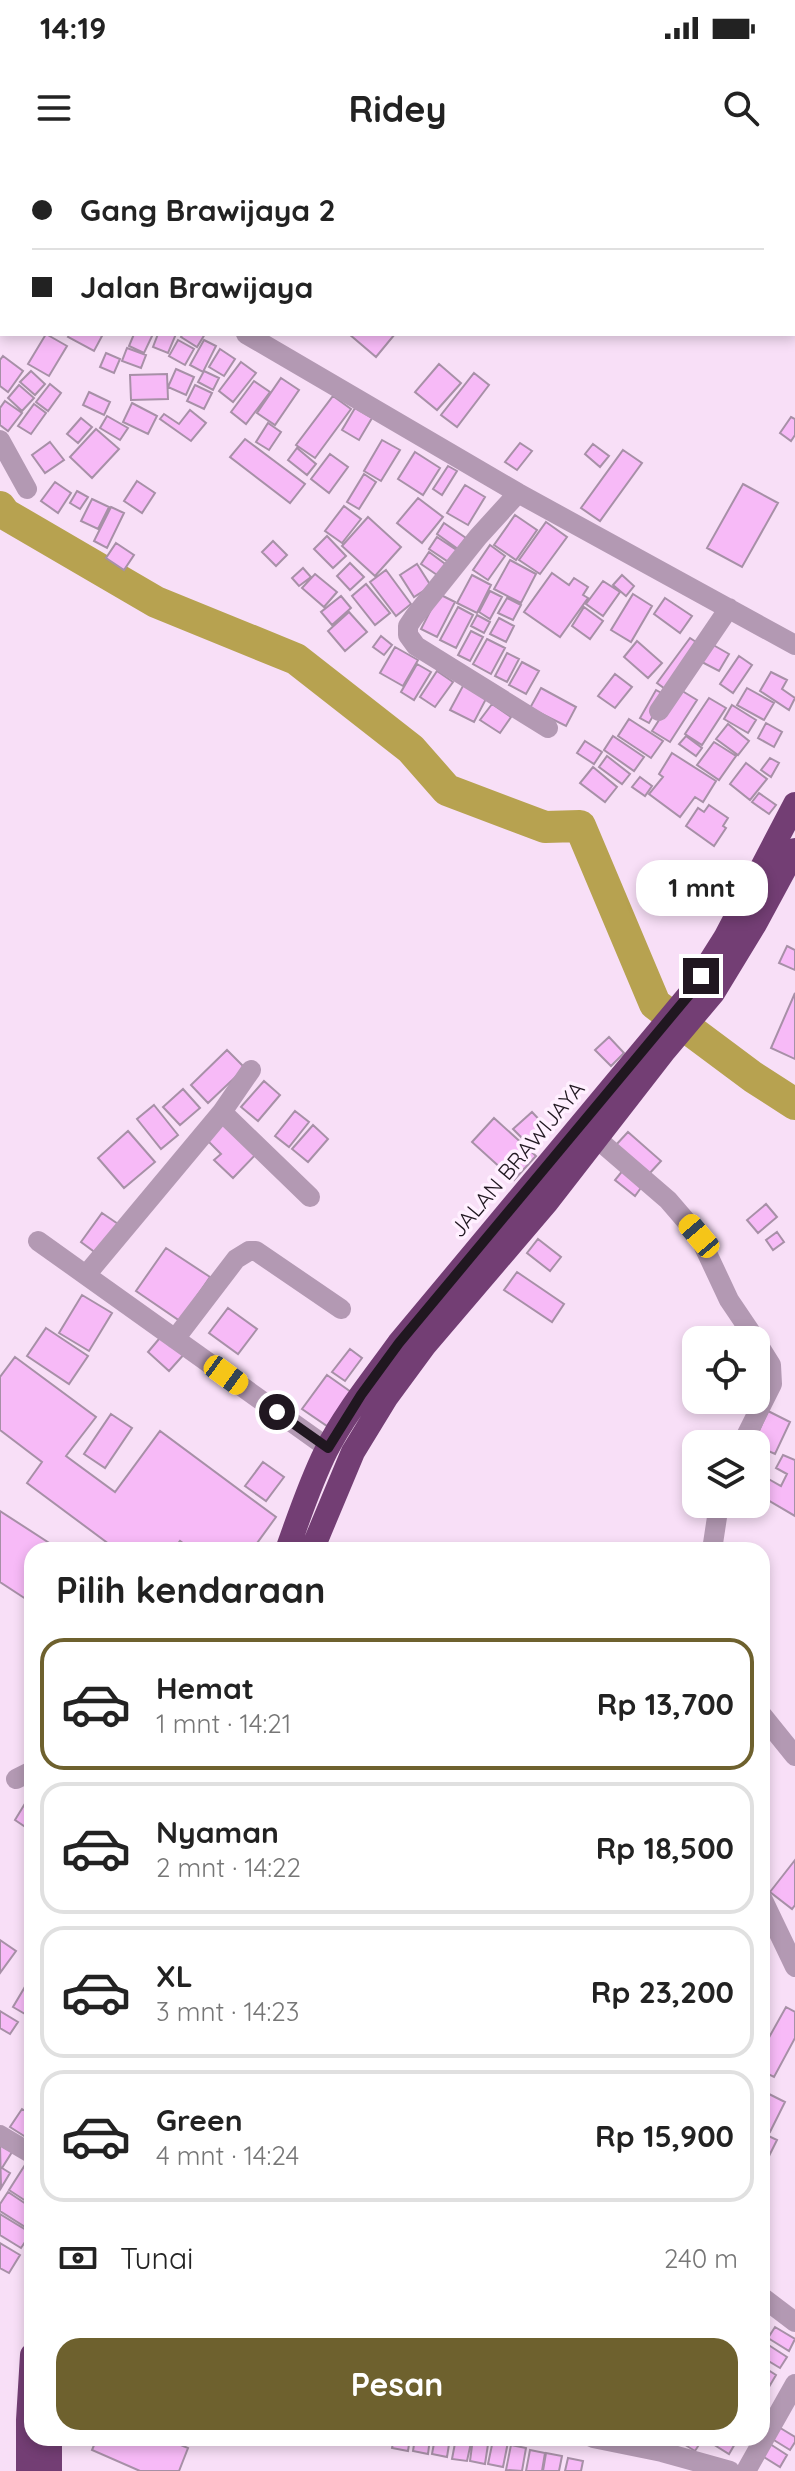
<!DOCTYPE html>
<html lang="id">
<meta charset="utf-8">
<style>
:root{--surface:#fff;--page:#f6f6f6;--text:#222;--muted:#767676;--line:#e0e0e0;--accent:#6e612e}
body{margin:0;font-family:Quicksand,sans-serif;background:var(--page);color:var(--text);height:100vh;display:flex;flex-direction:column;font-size:30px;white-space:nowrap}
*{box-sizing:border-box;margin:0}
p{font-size:26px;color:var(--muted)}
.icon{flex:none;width:44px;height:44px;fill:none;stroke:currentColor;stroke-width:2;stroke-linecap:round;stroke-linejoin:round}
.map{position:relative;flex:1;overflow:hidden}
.panel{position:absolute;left:24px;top:1382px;width:746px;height:904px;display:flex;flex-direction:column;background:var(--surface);border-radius:24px;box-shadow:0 4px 12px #0003}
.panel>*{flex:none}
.hud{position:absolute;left:0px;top:0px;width:796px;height:176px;box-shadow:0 4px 12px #0003;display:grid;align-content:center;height:176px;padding:0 32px;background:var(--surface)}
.fabs{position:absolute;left:682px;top:1166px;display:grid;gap:16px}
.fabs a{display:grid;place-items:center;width:88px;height:88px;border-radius:16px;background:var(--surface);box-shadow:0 4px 12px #0003;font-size:40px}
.end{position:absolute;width:36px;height:36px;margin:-18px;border:10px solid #201720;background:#fff;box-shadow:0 0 0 4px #fff}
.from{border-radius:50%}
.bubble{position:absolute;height:56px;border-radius:24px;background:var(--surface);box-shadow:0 4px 12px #0003;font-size:26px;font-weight:700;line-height:56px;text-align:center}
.car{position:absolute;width:24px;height:48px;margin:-24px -12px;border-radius:10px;box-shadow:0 0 6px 2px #0007;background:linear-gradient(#f5c518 24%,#345 0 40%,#f5c518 0 76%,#345 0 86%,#f5c518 0)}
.hud b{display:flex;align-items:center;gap:28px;height:76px;font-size:30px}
.hud b+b{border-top:2px solid var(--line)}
.hud i{width:20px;height:20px;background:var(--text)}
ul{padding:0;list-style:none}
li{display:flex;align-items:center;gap:24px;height:132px;margin:0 16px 12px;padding:0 16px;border:4px solid var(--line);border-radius:24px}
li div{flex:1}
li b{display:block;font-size:30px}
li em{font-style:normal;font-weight:700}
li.selected{border-color:var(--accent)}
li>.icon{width:72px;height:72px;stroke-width:1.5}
h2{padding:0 32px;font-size:36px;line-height:96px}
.pay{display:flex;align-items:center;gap:20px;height:88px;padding:0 32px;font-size:30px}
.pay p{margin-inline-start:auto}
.primary-button{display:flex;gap:16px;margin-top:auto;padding:16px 32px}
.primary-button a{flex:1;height:92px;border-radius:24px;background:var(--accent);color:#fff;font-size:32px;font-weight:700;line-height:92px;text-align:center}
.status{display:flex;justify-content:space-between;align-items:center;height:56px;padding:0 40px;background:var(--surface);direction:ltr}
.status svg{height:22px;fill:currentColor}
header{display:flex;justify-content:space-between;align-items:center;height:104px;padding:0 32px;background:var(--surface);font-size:36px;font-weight:700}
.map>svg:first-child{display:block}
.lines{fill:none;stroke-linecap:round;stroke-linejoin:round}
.river{stroke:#b7a250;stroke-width:32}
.building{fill:#f7baf7;stroke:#a790a7;stroke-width:2}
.street{stroke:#b399b3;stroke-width:20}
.highway{stroke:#733e74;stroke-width:24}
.route{stroke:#201720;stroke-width:10}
.labels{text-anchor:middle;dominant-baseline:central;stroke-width:7;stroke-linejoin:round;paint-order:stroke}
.street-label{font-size:22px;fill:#201720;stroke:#fff0ff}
</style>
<div class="status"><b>14:19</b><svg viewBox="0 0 49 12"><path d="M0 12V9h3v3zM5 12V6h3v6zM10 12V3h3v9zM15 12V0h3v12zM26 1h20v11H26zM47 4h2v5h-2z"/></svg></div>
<header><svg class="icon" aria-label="menu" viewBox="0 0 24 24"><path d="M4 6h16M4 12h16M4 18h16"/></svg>Ridey<svg class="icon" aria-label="search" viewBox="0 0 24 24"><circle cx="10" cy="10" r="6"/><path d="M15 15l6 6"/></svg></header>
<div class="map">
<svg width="795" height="2311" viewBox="0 0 795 2311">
<rect width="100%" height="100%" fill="#f8dff7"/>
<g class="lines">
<path class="river" d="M0 347 5 354 156 442 296 499 411 589 447 630 545 667 580 666 655 844 753 917 795 944"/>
</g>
<path class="building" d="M46 174 67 186 49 216 28 204Z
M70 174H98L102 176 94 191 68 177Z
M134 174H153L144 193 129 186Z
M158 174H176L168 193 153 187Z
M183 174H205L197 187 181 177Z
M349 174H395L376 197Z
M178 180 194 189 185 205 169 196Z
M204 180 216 186 203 212 190 205Z
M127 188 146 195 141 208 122 201Z
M220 189 235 199 224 216 209 207Z
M106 193 120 199 114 213 100 207Z
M3 196 23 211 8 232 0 226V200Z
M241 202 256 213 233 242 219 231Z
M439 204 461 223 437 250 415 232Z
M176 209 194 217 186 235 168 227Z
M31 211 45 224 35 235 20 222Z
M204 211 219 218 213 230 198 222Z
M474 213 489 225 457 267 441 255Z
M167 214 168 239 131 240 130 215Z
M281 218 299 230 275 265 257 253Z
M254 221 270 232 246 264 231 252Z
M50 224 61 233 48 251 36 242Z
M19 225 34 238 22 251 8 238Z
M195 225 212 233 204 249 187 241Z
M89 232 110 242 104 255 83 245Z
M333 236 351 249 315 298 296 285Z
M5 241 22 253 8 271 0 265V248Z
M132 243 157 256 148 274 123 262Z
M34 244 46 253 31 274 18 266Z
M355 248 372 258 359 280 342 270Z
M190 250 206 263 191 281 160 259 164 254 179 264Z
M107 256 128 268 120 280 100 268Z
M791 257 795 259V275L791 281 780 273Z
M81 258 92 267 78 283 67 274Z
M268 263 281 272 269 290 256 282Z
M96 269 119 289 92 318 70 297Z
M245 279 305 324 290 343 230 297Z
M382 280 400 290 381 321 364 311Z
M50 282 64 300 45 313 32 295Z
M520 283 532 291 517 310 505 302Z
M593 284 609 296 600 307 585 294Z
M297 288 316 304 307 315 288 300Z
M623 290 642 303 600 361 581 348Z
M415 292 440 308 423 335 398 319Z
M330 294 348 307 329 333 311 319Z
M448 306 457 311 442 335 433 329Z
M364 314 376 322 359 349 347 342Z
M137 321 155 333 142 353 124 341Z
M55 322 71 333 58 353 41 341Z
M743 324 778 343 742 407 707 388Z
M465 325 485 337 468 365 447 353Z
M77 331 88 337 80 349 70 343Z
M418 338 443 357 422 383 397 363Z
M92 339 109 347 98 369 81 361Z
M344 346 361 359 342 383 325 371Z
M111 347 124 353 107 388 94 381Z
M515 355 537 370 516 400 494 385Z
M368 357 401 387 375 416 342 386Z
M546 362 567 377 540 414 519 400Z
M444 363 466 378 458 389 437 374Z
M327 376 346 396 333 408 314 389Z
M437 377 458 391 450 403 429 389Z
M273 381 287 395 276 406 262 392Z
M116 383 134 395 124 410 106 398Z
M490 385 505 396 488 420 473 410Z
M429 392 448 406 440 417 421 404Z
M510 400 536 414 521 443 494 429Z
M350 403 364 417 350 430 337 416Z
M417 404 431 426 414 437 400 415Z
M303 408 311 417 299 426 292 418Z
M386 410 411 444 396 456 370 422Z
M552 413 569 425 574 418 588 427 583 435 588 438 560 477 524 452Z
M315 414 337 432 324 447 302 428Z
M472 415 491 425 477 453 457 443Z
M622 415 634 426 626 436 613 425Z
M603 421 620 432 603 456 586 444Z
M366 424 390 453 375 465 352 436Z
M490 431 502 437 490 459 479 452Z
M439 434 455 442 437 477 421 469Z
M633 434 652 446 631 482 611 470Z
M341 436 351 448 332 465 321 452Z
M507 438 521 445 513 460 498 453Z
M665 438 692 456 680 473 654 454Z
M458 447 473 455 456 488 440 480Z
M584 447 603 461 590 479 572 466Z
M349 452 367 472 345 491 328 471Z
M477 455 490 462 484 473 471 466Z
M499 458 514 466 506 482 490 474Z
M471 471 483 477 470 501 458 495Z
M381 476 392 485 384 495 373 487Z
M690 478 702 486 668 531 657 523Z
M487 479 505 488 491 514 473 504Z
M637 481 662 503 648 518 624 497Z
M708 482 729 494 719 511 698 500Z
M395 487 418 500 403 526 380 513Z
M507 493 519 499 507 522 495 516Z
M739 496 752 505 733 533 720 524Z
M522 502 539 511 526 534 509 525Z
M417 504 431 512 414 540 401 532Z
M437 511 453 522 435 547 420 537Z
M771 512 787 520 782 529 795 538 789 550 760 531Z
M615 514 632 527 615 548 598 536Z
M464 524 487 537 474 562 450 550Z
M541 528 576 547 566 566 530 548Z
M747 528 774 543 764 560 737 545Z
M679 529 697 540 670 582 652 571Z
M656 530 665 535 649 563 640 558Z
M709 538 726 548 702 585 685 574Z
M492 544 511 557 500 573 480 560Z
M732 545 756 560 748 573 724 559Z
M629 559 663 581 651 598 618 576Z
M766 563 782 572 774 587 758 578Z
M728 564 749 581 738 595 716 579Z
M613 576 644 597 634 611 604 590Z
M686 576 702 588 696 596 679 584Z
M585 581 602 592 594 604 577 593Z
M714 582 736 596 719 620 697 605Z
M672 593 716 621 703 642 695 637 680 657 649 634 663 617 659 614Z
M607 596 630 614 622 624 599 607Z
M770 598 779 603 771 617 761 610Z
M746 603 767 619 750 640 730 624Z
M593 607 617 627 605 642 580 623Z
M640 617 652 626 645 636 632 627Z
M759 633 776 645 769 654 752 642Z
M709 645 728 658 723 666 726 668 714 686 686 666 698 648 704 652Z
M787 786 795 790V810L779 803Z
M795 833V899L771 888Z
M609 877 624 893 611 906 595 890Z
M227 890 245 908 208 943 191 925Z
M264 921 280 935 258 961 241 947Z
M183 929 200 948 180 965 163 947Z
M154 945 178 975 161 989 137 959Z
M295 951 309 962 289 987 275 976Z
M532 952 548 969 530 986 513 969Z
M494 958 536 996 514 1020 472 982Z
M221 964 260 990 233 1018 214 1000 221 994 206 979Z
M313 965 328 979 308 1002 292 989Z
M128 971 155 1002 124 1028 98 998Z
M628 972 661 1001 648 1015 615 986Z
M624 1009 643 1025 635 1036 615 1020Z
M766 1044 777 1057 758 1073 747 1060Z
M102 1053 121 1066 100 1096 81 1082Z
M777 1072 784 1082 773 1090 766 1080Z
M538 1079 561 1097 550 1111 527 1093Z
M166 1088 210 1117 180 1161 136 1131Z
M517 1112 564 1144 552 1162 504 1130Z
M82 1135 112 1153 89 1191 59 1173Z
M228 1148 257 1169 238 1194 209 1173Z
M46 1168 88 1196 69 1224 27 1196Z
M164 1173 186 1192 169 1211 148 1192Z
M350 1189 362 1198 345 1221 332 1212Z
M15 1197 96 1257 66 1296 115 1332 160 1271 276 1357 252 1390H192L180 1381 173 1390H117L27 1323 42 1302 0 1270V1217Z
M327 1215 351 1232 327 1266 302 1249Z
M768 1251 790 1262 775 1294 753 1284Z
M111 1254 132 1268 105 1308 84 1294Z
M783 1295 795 1300V1356L756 1333 765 1317 781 1326 787 1314 776 1308Z
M263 1302 284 1317 266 1341 245 1326Z
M0 1351 60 1390H32V1443L0 1422Z
M32 1632V1667L30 1670 15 1660Z
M795 1700V1745L792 1749 770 1732Z
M0 1780 16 1791 0 1813Z
M32 1815V1858L13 1847Z
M786 1847 795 1852V1878L774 1917 762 1911V1890Z
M0 1851 18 1862 10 1874 0 1868Z
M767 1933 785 1942 770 1972 762 1969V1942Z
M22 1949 32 1955V1981L10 1967Z
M762 1973 777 1980 769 1996 762 1992Z
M0 1985 12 1992 2 2008 10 2013 1 2028Z
M25 2005 32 2010V2045L9 2030Z
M8 2032 32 2048 30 2070 0 2051V2044Z
M0 2054 31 2073 21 2088 0 2075Z
M0 2083 20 2095 9 2113 0 2108Z
M775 2167 795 2179 789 2191 768 2178Z
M767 2184 787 2197 780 2208 762 2197V2191Z
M762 2206 776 2215 769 2227 762 2223Z
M777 2266 795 2277V2282L790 2290 769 2277Z
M97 2278H164L188 2288 179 2311H140L92 2290Z
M394 2278H410L408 2291 392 2288Z
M415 2278H430L428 2294 413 2291Z
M435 2278H450L447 2297 432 2294Z
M456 2278H472L467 2301 452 2299Z
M473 2278H489L485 2304 470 2301Z
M674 2278H700L702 2280 695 2291Z
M710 2278H729L736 2282 729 2294 708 2281Z
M493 2280 508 2282 503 2307 488 2304Z
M767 2282 787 2295 780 2307 759 2294Z
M511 2285 526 2288 522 2311 506 2310Z
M530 2290 545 2293 542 2311H526Z
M546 2293 562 2296 559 2311H543Z
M568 2298 583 2301 581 2311H565Z"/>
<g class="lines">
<path class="street" d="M242 0 245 2
M72 2 73 0
M350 2 351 0
M0 33 2 34
M0 109 2 106
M246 174 518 333 795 485
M0 280 27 329
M518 333 478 377 414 457 408 466V475L416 486 548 568
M659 551 729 448
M222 952 310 1037
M596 978 668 1040 699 1076 729 1140 756 1180
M38 1081 328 1288
M86 1115 222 952 251 910
M175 1179 236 1099 249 1091H256L341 1149
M742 1284 772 1224 771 1205 756 1181
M712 1390 719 1344
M762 1555 795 1596
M16 1619 32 1611
M762 1738 795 1807
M0 1975 32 1994
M762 2137 795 2162
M593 2278 662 2292 730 2311
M746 2311 795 2224"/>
<path class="highway" d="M287 1390C299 1357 310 1323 326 1291 345 1253 374 1218 399 1183L689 835 725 778 795 644
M312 1390 353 1292 386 1238 425 1185 547 1042 665 890 713 833 755 764 795 690
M50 2278V2311
M28 2311V2260L32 2195"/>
</g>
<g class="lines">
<path class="route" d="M277 1252 328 1288 361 1235 399 1183 689 835 701 816"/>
</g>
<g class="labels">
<g class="street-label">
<text transform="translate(517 999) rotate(-50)">JALAN BRAWIJAYA</text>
</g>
</g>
</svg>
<div class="fabs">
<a><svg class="icon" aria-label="locate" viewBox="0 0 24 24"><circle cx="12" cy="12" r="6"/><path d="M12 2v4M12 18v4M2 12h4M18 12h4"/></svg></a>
<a><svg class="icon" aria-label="layers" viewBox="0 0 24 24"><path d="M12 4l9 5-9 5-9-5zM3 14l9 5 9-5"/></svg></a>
</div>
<i class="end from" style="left:277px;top:1252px"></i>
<i class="end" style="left:701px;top:816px"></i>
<div class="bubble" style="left:636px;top:700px;width:132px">1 mnt</div>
<i class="car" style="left:699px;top:1076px;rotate:320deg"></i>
<i class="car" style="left:226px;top:1215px;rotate:126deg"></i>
<div class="hud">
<b><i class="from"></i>Gang Brawijaya 2</b>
<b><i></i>Jalan Brawijaya</b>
</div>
<section class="panel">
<h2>Pilih kendaraan</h2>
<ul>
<li class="selected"><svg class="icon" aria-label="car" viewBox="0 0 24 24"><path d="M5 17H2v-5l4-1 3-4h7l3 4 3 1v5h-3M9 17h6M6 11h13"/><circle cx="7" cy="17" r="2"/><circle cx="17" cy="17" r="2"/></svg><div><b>Hemat</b><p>1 mnt · 14:21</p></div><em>Rp 13,700</em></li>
<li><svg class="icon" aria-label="car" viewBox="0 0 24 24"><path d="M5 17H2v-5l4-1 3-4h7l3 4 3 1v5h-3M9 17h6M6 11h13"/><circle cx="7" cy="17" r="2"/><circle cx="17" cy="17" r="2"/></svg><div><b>Nyaman</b><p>2 mnt · 14:22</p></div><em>Rp 18,500</em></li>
<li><svg class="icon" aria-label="car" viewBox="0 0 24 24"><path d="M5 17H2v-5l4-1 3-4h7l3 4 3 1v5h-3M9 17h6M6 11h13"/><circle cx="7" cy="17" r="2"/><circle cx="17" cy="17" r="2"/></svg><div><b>XL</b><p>3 mnt · 14:23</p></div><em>Rp 23,200</em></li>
<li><svg class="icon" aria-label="car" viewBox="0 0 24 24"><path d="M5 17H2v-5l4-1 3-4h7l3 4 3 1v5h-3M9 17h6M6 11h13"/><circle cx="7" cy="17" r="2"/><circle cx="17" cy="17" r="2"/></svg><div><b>Green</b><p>4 mnt · 14:24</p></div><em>Rp 15,900</em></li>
</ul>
<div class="pay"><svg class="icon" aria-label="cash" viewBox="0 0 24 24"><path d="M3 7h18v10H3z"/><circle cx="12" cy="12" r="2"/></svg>Tunai<p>240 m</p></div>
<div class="primary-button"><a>Pesan</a></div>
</section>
</div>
